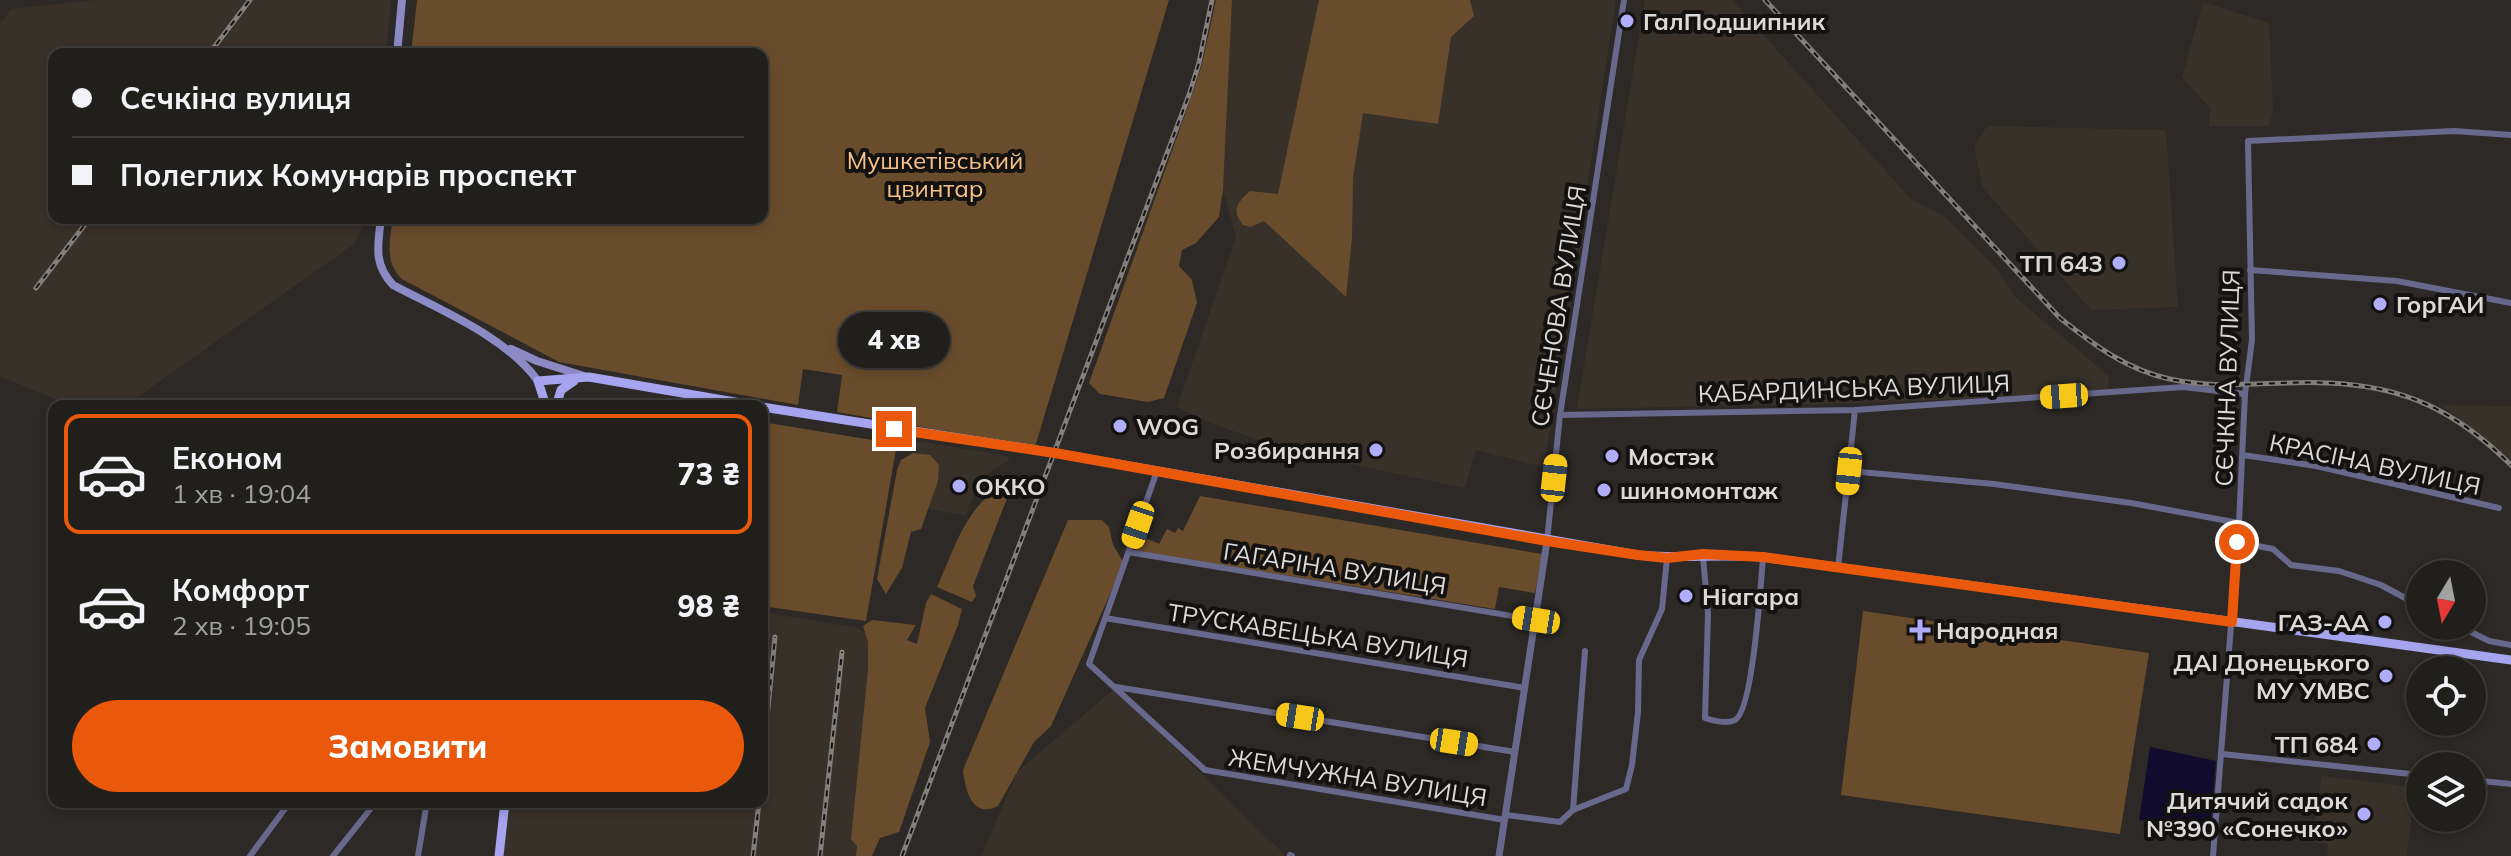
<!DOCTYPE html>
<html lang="uk">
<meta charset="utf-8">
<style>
:root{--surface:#211f1c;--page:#2d2c29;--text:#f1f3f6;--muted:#a2a2a3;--line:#3e3d3b;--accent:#ea580c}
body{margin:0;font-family:Mulish,sans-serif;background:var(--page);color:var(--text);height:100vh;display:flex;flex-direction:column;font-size:30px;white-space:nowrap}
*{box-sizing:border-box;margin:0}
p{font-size:26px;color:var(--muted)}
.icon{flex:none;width:44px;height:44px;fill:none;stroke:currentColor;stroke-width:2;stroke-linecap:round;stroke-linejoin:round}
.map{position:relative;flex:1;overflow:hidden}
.details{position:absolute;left:48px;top:400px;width:720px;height:408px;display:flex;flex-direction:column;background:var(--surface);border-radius:16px;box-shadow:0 4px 12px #0003,0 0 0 2px var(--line)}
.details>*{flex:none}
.guide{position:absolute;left:48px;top:48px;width:720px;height:176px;border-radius:16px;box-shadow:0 4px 12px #0003,0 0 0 2px var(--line);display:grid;align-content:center;height:176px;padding:0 24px;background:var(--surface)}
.needle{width:52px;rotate:190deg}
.tools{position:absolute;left:2406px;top:560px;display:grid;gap:16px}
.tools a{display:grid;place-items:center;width:80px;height:80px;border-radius:50%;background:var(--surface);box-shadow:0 4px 12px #0003,0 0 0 2px var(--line);font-size:40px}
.end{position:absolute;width:36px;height:36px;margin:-18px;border:10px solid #ea580c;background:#fff;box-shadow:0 0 0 4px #fff}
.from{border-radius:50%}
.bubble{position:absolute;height:56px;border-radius:28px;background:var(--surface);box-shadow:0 4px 12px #0003,0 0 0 2px var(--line);font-size:26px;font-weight:800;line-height:56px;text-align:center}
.car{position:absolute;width:24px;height:48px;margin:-24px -12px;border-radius:10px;box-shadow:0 0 6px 2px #0007;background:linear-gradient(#f5c518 24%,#345 0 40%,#f5c518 0 76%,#345 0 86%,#f5c518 0)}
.guide b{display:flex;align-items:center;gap:28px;height:76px;font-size:30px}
.guide b+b{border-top:2px solid var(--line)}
.guide i{width:20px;height:20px;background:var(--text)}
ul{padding:14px 0 0;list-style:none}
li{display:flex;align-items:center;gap:24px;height:120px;margin:0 16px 12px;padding:0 8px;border:4px solid transparent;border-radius:16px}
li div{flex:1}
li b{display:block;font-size:30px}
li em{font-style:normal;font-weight:800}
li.active{border-color:var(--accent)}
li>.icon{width:72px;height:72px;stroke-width:1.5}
.primary-button{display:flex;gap:16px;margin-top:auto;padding:16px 24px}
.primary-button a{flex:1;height:92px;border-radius:48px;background:var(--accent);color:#fff;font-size:32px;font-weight:800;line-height:92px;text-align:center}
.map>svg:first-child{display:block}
.built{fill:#38312a}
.green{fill:#694c2b}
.water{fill:#110b2e}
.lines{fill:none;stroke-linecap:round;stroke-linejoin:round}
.minor{stroke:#68688c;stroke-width:6}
.tertiary{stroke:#68688c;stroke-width:7}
.secondary{stroke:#8b8ac4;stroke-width:8}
.primary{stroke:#a6a4ef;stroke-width:9}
.rail-casing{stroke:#827f7d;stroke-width:5}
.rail{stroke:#141211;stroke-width:2;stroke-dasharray:6;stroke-linecap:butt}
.route{stroke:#ea580c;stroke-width:10}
.poi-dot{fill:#b0aefa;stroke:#141211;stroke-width:3}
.labels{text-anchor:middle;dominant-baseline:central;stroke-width:8;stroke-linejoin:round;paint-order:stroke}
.poi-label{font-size:24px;font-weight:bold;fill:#dcdad8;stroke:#141211;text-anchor:start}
.park-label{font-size:24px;fill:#f5c186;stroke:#141211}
.street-label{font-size:24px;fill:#dcdad8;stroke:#141211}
</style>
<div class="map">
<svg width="2511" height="856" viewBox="0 0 2511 856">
<rect width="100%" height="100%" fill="#2c2926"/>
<path class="built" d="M95 0H391L386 54H54V218H368L354 244 125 406H72L0 376V24L11 9Z
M1232 0H1616L1544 467 1476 450 1465 488 1293 452 1213 424 1177 407 1236 237 1223 190Z
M1645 0H1732L1911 199 1944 216 1996 268 2014 296 2109 376 2107 393 1859 403 1577 409Z
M2203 2 2269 23 2273 109 2269 126H2209L2210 108 2182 77Z
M1987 126 2166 130 2178 307 2091 310 1983 188 1974 147Z
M2441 405 2511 406V460Z
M917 441 1003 455 1011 459 995 468 978 483 966 516 929 509 932 490 923 457 911 443Z
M762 612 858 628 869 635 880 647 861 856H503L510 802H762Z
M1114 689 1286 856H981L1018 771Z
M2321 776 2415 787 2407 856H2327L2328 844 2313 842Z"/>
<path class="green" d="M417 0H1169L1035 447 837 412 842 375 803 369 798 405 559 362 402 279C384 262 390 240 393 218H762V54H411Z
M1216 0H1232L1223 190 1219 217 1196 243 1182 250 1179 266 1192 280 1197 303 1164 398 1148 402 1100 394 1089 383 1192 95 1202 64Z
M1319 0H1470L1474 16 1451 37 1438 124 1363 113 1353 178 1352 238 1346 297 1264 221 1251 227 1243 225C1231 210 1237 203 1250 191L1278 194Z
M762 422 897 444 866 621 762 606Z
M913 453 930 455 939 465 938 481 921 529 911 532 902 568 886 594 877 579 897 470 901 460Z
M1006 487 1008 496 973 586 976 596 972 602 937 587C952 555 968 498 1006 487Z
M1200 496 1542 554 1535 593 1499 587 1495 609 1136 551 1135 544 1139 535 1159 544 1167 529 1175 533 1178 528 1183 531Z
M1068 520H1102L1109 527 1113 545 1124 563 1051 726 1034 742 998 806C972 819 965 790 963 770Z
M931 594 962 609 958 625 925 708 930 742 899 832 880 838 872 856H856L857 846 851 839 868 670V642L863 626 872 620 916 625 907 640 917 644 926 603Z
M1863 611 2149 653 2120 834 1841 795Z"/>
<path class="water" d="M2150 747 2216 761 2210 831 2139 820Z"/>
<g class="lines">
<path class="minor" d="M2250 270 2397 281 2511 303
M1560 415 1855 410 2183 387 2245 394
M2243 455 2316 466 2499 508
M1157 471 1089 664 1205 770 1505 820
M1849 471 1994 484 2131 503 2239 523
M1547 541 1560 415 1624 0
M2237 542 2273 549 2291 565 2339 571 2381 585 2420 606
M1128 552 1536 620
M1703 556 1708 614 1705 718C1712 721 1728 724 1735 720 1753 711 1761 581 1763 557
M1838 568 1855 410
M1105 618 1525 688
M2459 626 2489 641 2511 645
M1116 687 1515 752
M2222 754 2420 775
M2472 780 2511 784
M1573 810 1585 651
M1506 815 1560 822 1573 810 1626 789 1632 765 1638 712 1639 660 1662 609 1667 558
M1290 855 1292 856
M250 856 290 802
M333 856 376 802
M418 856 427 802
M2213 856 2239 523 2245 394 2252 340 2248 141 2454 131 2511 135"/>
<path class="tertiary" d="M1499 856 1547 541"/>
<path class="secondary" d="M397 54 402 0
M381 218C378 245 373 264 393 285 442 311 505 336 538 381
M511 349 537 361 584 376"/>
<path class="primary" d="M546 406 538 381 589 377 758 406
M556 406 561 390 574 381
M762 407 1055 453 1638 555C1680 559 1720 554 1763 557L2511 660
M499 856 505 802"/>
<g class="rail-casing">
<path id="rail" d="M1765 0 2060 318C2094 345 2127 370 2170 379 2223 391 2275 380 2328 383 2405 386 2456 411 2511 465
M209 54 250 0
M36 288 90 218
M762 769 775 637
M753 856 759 802
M820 856 842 652
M902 856 1189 95 1199 63 1212 0"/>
</g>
<use href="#rail" class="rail"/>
</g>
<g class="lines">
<path class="route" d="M894 429 1055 453 1547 541 1638 555 1667 558 1703 554 1763 557 2232 622 2237 542"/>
</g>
<g class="poi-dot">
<circle cx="1627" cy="21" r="8"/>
<circle cx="2119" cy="263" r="8"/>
<circle cx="2380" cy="304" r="8"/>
<circle cx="1120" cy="426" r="8"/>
<circle cx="1376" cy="450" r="8"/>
<circle cx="1612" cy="456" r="8"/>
<circle cx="959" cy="486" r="8"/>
<circle cx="1604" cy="490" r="8"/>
<circle cx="1686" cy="596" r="8"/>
<circle cx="2385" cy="622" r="8"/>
<path d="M1916 618h8v8h8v8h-8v8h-8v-8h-8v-8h8z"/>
<circle cx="2386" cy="676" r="8"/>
<circle cx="2374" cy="744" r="8"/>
<circle cx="2364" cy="814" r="8"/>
</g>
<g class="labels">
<g class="poi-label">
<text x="1643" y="21">ГалПодшипник</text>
<text x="2103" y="263" text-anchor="end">ТП 643</text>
<text x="2396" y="304">ГорГАИ</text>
<text x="1136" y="426">WOG</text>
<text x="1360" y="450" text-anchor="end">Розбирання</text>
<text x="1628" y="456">Мостэк</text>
<text x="975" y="486">ОККО</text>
<text x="1620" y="490">шиномонтаж</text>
<text x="1702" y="596">Ніагара</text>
<text x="2369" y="622" text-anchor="end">ГАЗ-АА</text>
<text x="1936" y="630">Народная</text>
<text x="2370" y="662" text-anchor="end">ДАІ Донецького<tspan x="2370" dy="28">МУ УМВС</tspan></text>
<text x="2358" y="744" text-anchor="end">ТП 684</text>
<text x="2348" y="800" text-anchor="end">Дитячий садок<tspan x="2348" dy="28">№390 «Сонечко»</tspan></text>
</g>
<g class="park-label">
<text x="935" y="160">Мушкетівський<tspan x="935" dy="28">цвинтар</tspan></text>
</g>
<g class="street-label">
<text transform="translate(1558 306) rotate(-81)">СЄЧЕНОВА ВУЛИЦЯ</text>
<text transform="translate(2227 378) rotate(-88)">СЄЧКІНА ВУЛИЦЯ</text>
<text transform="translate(1854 388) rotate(-2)">КАБАРДИНСЬКА ВУЛИЦЯ</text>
<text transform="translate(2375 464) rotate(12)">КРАСІНА ВУЛИЦЯ</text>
<text transform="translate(1335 568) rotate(9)">ГАГАРІНА ВУЛИЦЯ</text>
<text transform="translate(1318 635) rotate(9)">ТРУСКАВЕЦЬКА ВУЛИЦЯ</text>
<text transform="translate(1358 777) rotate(9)">ЖЕМЧУЖНА ВУЛИЦЯ</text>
</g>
</g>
</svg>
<div class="tools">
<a><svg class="needle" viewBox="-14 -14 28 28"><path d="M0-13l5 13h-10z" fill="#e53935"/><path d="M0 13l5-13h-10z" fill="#a2a2a3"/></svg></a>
<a><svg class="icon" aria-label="locate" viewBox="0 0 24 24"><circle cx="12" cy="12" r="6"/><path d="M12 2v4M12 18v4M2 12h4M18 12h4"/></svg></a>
<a><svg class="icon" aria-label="layers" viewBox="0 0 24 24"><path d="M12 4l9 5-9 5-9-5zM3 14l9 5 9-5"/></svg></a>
</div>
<i class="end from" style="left:2237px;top:542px"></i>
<i class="end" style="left:894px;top:429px"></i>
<div class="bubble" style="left:838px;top:312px;width:112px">4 хв</div>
<i class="car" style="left:2064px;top:396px;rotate:266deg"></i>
<i class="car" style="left:1849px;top:471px;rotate:186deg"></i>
<i class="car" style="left:1554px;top:478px;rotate:6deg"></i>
<i class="car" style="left:1138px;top:525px;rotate:199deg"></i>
<i class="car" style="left:1536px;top:620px;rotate:279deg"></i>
<i class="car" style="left:1300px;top:717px;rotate:279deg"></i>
<i class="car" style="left:1454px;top:742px;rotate:99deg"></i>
<div class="guide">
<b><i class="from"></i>Сєчкіна вулиця</b>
<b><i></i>Полеглих Комунарів проспект</b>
</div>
<section class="details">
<ul>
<li class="active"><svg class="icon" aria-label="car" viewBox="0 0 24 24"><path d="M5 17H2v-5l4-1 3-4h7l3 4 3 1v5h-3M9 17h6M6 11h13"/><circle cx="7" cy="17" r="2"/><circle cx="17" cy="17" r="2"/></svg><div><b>Економ</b><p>1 хв · 19:04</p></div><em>73 ₴</em></li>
<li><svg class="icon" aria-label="car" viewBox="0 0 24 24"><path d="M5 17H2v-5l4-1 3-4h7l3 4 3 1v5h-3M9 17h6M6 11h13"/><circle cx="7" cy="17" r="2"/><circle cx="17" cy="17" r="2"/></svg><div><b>Комфорт</b><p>2 хв · 19:05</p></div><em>98 ₴</em></li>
</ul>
<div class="primary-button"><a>Замовити</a></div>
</section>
</div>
